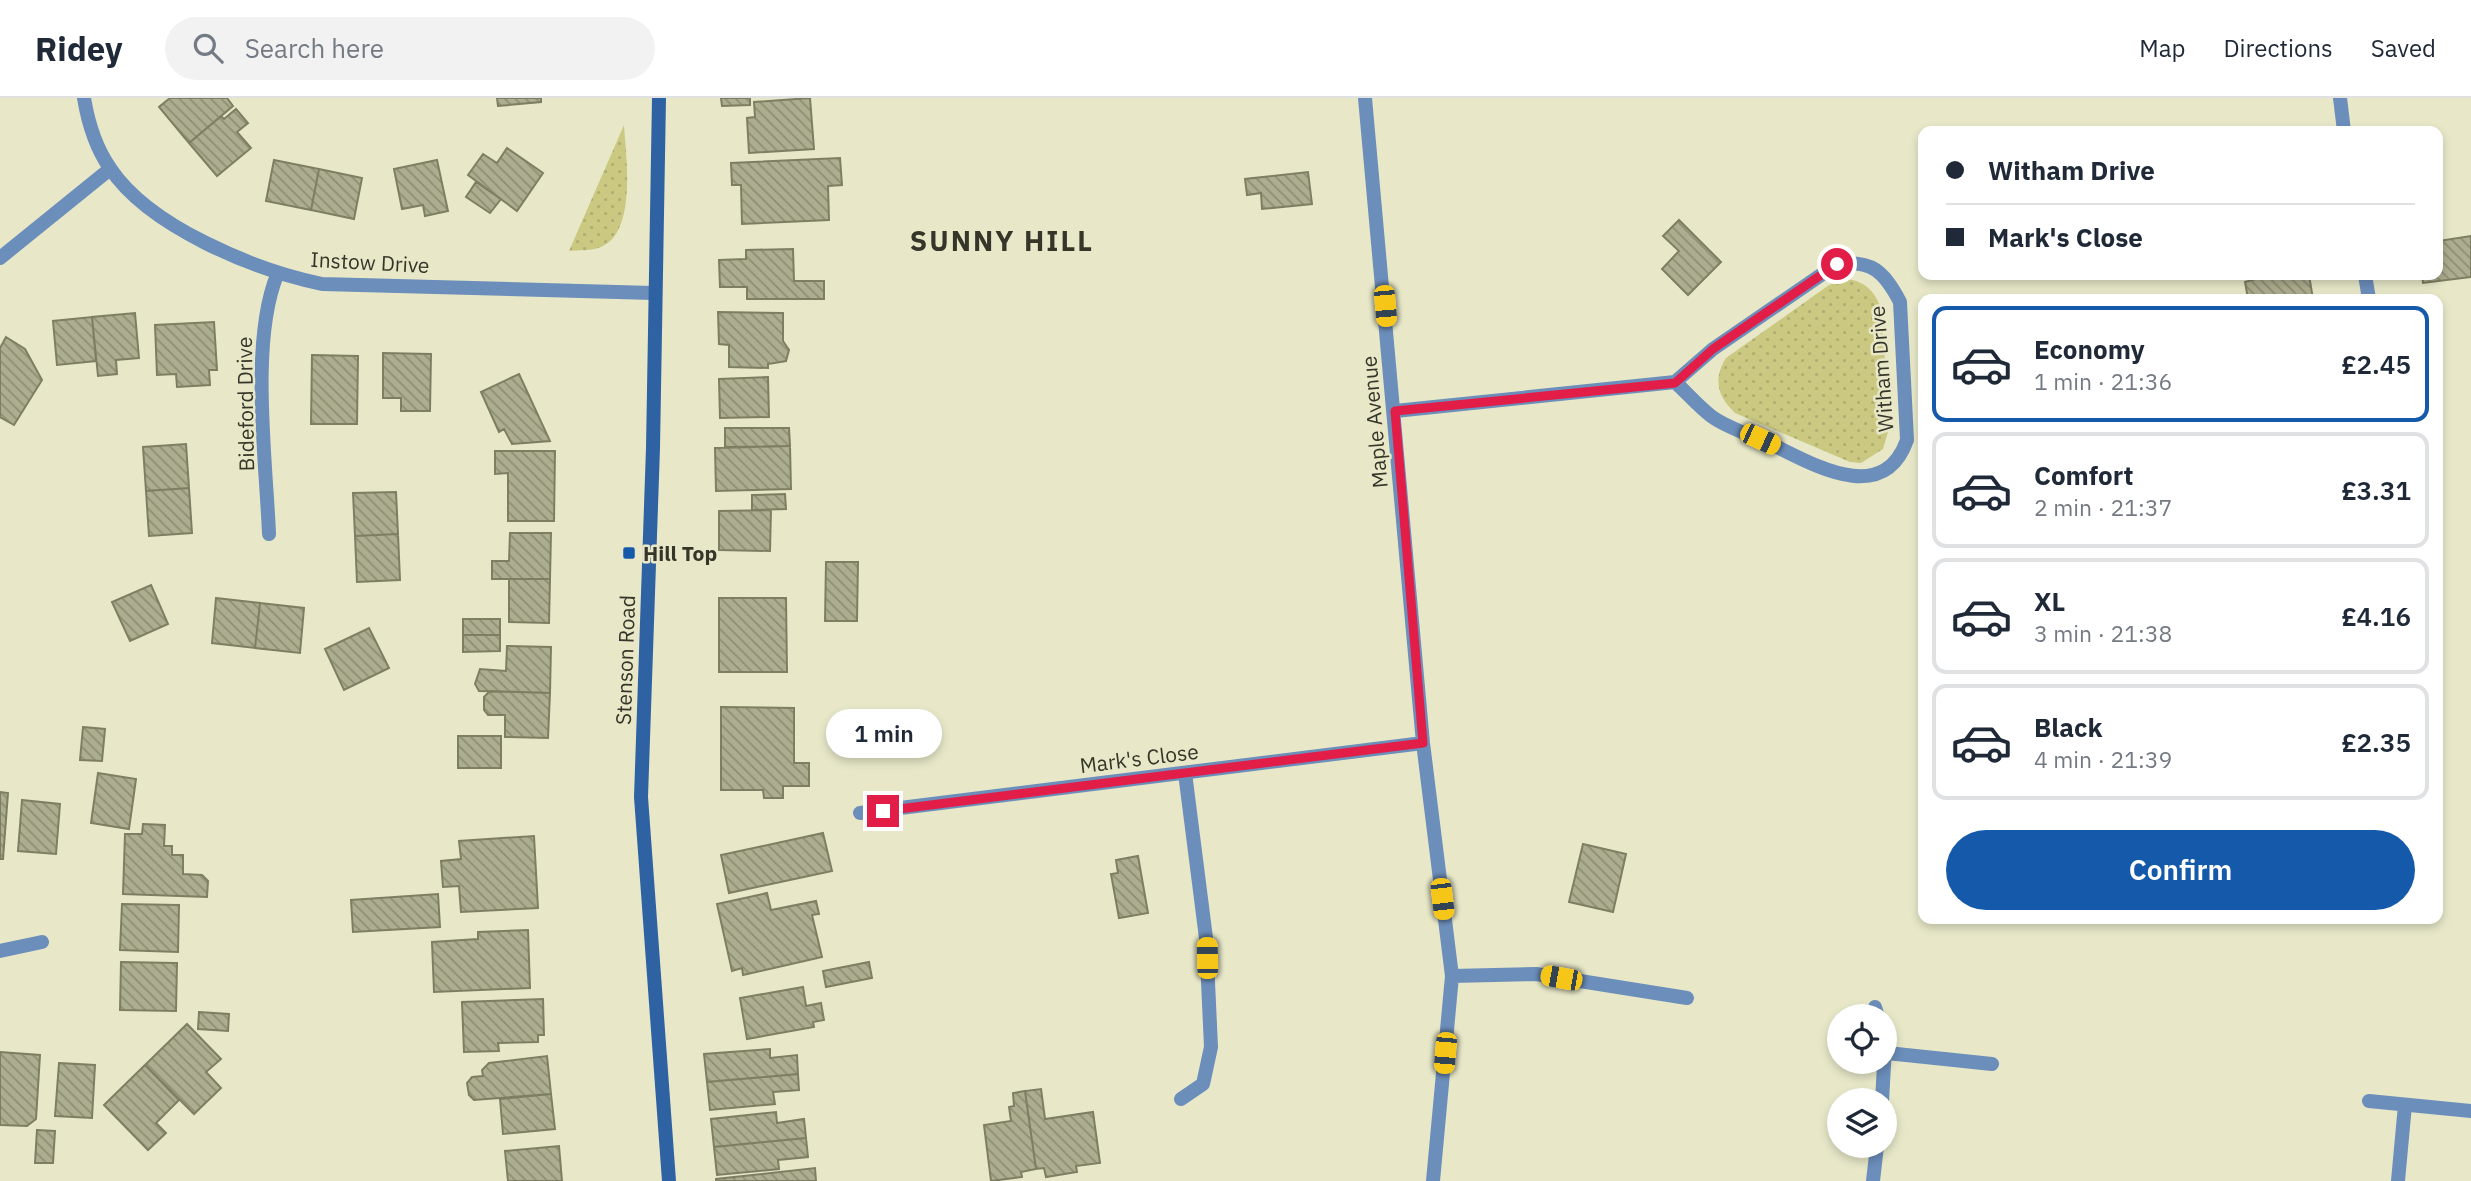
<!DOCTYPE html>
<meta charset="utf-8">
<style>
:root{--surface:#fff;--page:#f2f2f3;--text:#1f2937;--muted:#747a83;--line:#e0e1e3;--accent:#155aaa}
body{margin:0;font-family:"IBM Plex Sans",sans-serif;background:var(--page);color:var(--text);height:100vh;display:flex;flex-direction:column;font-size:26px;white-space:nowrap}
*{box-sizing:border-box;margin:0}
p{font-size:23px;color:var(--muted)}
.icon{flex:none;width:38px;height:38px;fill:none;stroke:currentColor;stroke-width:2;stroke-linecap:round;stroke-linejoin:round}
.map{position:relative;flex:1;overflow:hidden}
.details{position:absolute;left:1918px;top:196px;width:525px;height:630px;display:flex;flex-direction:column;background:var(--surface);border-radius:14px;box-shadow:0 4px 10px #0003}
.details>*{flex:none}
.guide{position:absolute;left:1918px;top:28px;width:525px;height:154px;border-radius:14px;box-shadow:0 4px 10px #0003;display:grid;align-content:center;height:154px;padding:0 28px;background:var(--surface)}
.controls{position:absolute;left:1827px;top:906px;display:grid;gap:14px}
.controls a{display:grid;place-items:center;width:70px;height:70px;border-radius:50%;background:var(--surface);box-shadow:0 4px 10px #0003;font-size:35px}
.end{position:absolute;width:32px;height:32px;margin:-16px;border:9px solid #e11d48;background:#fff;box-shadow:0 0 0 4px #fff}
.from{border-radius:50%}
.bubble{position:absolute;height:49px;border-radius:24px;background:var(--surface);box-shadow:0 4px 10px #0003;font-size:23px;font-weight:600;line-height:49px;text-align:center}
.car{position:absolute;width:21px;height:42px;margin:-21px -10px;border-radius:9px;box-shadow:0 0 5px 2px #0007;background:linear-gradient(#f5c518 24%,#345 0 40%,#f5c518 0 76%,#345 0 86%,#f5c518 0)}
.guide b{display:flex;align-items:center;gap:24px;height:66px;font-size:26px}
.guide b+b{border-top:2px solid var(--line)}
.guide i{width:18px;height:18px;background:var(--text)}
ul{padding:12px 0 0;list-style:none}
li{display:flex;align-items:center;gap:21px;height:116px;margin:0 14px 10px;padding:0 14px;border:4px solid var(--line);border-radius:14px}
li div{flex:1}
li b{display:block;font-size:26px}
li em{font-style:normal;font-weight:600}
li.current{border-color:var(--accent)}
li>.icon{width:63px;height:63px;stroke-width:1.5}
.action{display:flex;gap:14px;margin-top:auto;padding:14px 28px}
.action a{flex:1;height:80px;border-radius:42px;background:var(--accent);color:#fff;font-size:28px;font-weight:600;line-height:80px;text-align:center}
header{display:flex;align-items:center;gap:42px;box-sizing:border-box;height:98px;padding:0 35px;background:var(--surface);border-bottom:2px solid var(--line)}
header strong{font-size:33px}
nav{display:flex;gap:38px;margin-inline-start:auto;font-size:24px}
.search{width:490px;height:63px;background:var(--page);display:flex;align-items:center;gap:18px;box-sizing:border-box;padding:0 24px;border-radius:38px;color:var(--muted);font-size:26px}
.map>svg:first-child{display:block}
.grass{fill:url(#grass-dots)}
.building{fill:url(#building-back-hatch);stroke:#7e7e62;stroke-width:2}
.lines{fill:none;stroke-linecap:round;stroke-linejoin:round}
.lane{stroke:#6c8ebb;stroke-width:14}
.street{stroke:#6c8ebb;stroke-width:14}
.secondary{stroke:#2e62a3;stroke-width:14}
.route{stroke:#e11d48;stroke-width:9}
.poi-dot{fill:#155aaa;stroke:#e8e8c9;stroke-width:2.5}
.labels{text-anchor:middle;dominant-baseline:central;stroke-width:5;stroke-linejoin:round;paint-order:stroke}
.street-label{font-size:21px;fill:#353529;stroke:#e8e8c9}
.poi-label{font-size:21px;font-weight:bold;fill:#353529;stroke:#e8e8c9;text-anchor:start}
.district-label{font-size:28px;font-weight:bold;letter-spacing:2px;fill:#353529;stroke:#e8e8c9}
</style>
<header>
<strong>Ridey</strong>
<div class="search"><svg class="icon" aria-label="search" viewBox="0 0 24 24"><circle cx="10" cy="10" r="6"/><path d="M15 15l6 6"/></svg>Search here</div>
<nav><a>Map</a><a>Directions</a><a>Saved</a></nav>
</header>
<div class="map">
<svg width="2471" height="1083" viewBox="0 0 2471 1083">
<defs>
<pattern id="grass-dots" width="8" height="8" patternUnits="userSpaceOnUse" patternTransform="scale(1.75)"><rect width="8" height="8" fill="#cbc981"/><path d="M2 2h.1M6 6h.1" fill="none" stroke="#afad6f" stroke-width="1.8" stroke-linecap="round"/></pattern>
<pattern id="building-back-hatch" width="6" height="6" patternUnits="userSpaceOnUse" patternTransform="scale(1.75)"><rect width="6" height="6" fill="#adad8f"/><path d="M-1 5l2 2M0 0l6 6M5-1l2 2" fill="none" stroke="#8e8e75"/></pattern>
</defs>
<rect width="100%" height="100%" fill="#e8e8c9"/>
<path class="grass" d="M624 27C626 59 637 134 601 149 592 153 579 152 569 153Z
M1847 181C1865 183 1875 194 1881 210L1890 327 1883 351 1861 365 1850 364 1735 315C1717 298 1713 281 1726 260L1829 187Z"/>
<path class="building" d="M170 0H227L233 8 189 45 159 9Z
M497 0H541V4L498 8Z
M721 0H750V7L722 8Z
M810 0 814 51 749 55 747 20 755 19 754 4Z
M236 11 248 25 237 34 251 50 217 78 189 45 221 18 224 21Z
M507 50 543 75 517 113 468 77 483 56 497 65Z
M840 60 842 87 828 88 829 122 742 126 741 87H732L731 65Z
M274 62 319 71 311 112 266 103Z
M437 62 448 113 425 118 423 107 402 111 394 71Z
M319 71 362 80 354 121 311 112Z
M1308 74 1312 106 1262 111 1261 95 1247 97 1245 81Z
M476 84 501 101 490 115 466 99Z
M1679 122 1721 164 1688 197 1662 171 1679 153 1663 138Z
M2471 138V179L2423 185 2422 177H2438V143Z
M793 151 794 183H824V201H747V189H720L719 162 746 161V152Z
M2270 177H2309L2313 201H2248L2245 184Z
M718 214 783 215V243L789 252 786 263 768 266V270L729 269V247L719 246Z
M135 215 139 260 116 262 117 276 98 278 92 219Z
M92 219 96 263 57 267 53 223Z
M214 224 217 272H209L210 287 177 289 176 276 157 277 155 227Z
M6 239 25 251 42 282 14 327 0 319V250Z
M383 255 431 256 430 313H401V300H383Z
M312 257 358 258 357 326H311Z
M519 276 550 343 512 346 504 331 499 334 481 294Z
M768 279 769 319 720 320 719 281Z
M725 330H789L790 348 725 349Z
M186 346 189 390 146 393 143 349Z
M790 348 791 391 716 393 715 350Z
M495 353H555L554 423H508V375L495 376Z
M189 390 192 435 149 438 146 393Z
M396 394 398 436 355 438 353 395Z
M785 396 786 411 752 412V397Z
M771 412 770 453 719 452V413Z
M510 435H551L550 481H492V463H509Z
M398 436 400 482 357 484 355 438Z
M826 464H858L857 523H825Z
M509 481H550L549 525 509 524Z
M151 487 168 526 130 543 112 504Z
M216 500 260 505 255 550 212 545Z
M719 500H786L787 574H719Z
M260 505 304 510 300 555 255 550Z
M463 521H500V537H463Z
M369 530 389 570 344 592 325 551Z
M463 537H500V553L463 554Z
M507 548 551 549 550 595 479 593 475 586 480 571 506 573Z
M490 593 550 595 548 640 505 639V617H488L484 612V599Z
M721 609 794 610V665H809V688H783V700H764L763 692H721Z
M83 629 105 631 102 663 80 662Z
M458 638H501V670H458Z
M98 675 136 681 129 731 91 725Z
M0 694 8 695 3 761H0Z
M22 702 60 706 56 756 18 753Z
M143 726 165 727 164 748H172V757H183V776L202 777 208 783 207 799 123 796 125 736H142Z
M823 735 832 773 729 795 721 757Z
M534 738 538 810 461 814 459 788 443 789 441 763 461 761 459 743Z
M1583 746 1626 756 1613 814 1569 804Z
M1138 758 1148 815 1119 820 1111 776 1118 775 1116 762Z
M767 795 771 812 816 803 819 816 812 817 822 859 743 877 742 870 732 873 717 806Z
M438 796 440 829 353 834 351 802Z
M122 806 179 807 178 854 120 852Z
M528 832 530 890 434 894 432 844 478 841V834Z
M121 864 177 865 176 913 120 912Z
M869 864 872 880 826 889 823 873Z
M803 889 806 908 821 905 824 922 813 924 814 929 747 941 740 900Z
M543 901 544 937H538V944L498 945 499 953 464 954 462 904Z
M199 914 229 916 228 933 198 931Z
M187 926 221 961 206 974 221 990 194 1016 145 967Z
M770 951V960L797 957 798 976 707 984 704 956Z
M0 954 40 957 36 1021 27 1028 0 1027Z
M547 958 551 996 474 1002 469 997 467 985 472 979 483 978 482 972 489 965Z
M59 965 95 967 92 1020 55 1018Z
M145 967 179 1002 156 1025 166 1035 148 1052 104 1007Z
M798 976 799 992 773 994 775 1006 710 1012 707 984Z
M1041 991 1045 1021 1093 1014 1100 1065 1076 1068 1077 1074 1046 1079 1044 1070 1036 1071 1025 993Z
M1025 993 1036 1071 1021 1074 1022 1079 991 1083 984 1027 1011 1023 1009 1009 1014 1008 1013 995Z
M551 996 555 1031 503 1036 500 1001Z
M776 1014 777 1025 804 1021 806 1040 714 1049 711 1021Z
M37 1032 55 1033 53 1065H35Z
M806 1040 808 1059 778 1062 779 1071 717 1077 714 1049Z
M559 1048 562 1083H508L505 1053Z
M815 1070 816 1083H716V1081Z"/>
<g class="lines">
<path class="lane" d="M1181 1001 1203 986 1211 949 1206 840 1185 675"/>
<path class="street" d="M84 0C88 24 96 50 110 70 149 129 255 172 322 186L653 195
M1365 0 1423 645 1452 878 1433 1083
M2340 0 2344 33
M0 160 110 71
M2365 177 2369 201
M1395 313 1675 284 1713 251 1837 166C1872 162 1884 173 1900 204L1907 342C1883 410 1811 365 1769 345 1751 337 1727 330 1711 318 1698 308 1687 295 1675 284
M269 436C266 361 250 244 277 177
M860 715 1423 645
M0 853 42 844
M1452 878 1536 876 1687 900
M1875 909 1878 919
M1887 955 1992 966
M1882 1003 1885 949
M2369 1003 2471 1013
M1873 1083 1877 1048
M2398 1083 2405 1007"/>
<path class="secondary" d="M659 0 653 350 641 699 669 1083"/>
</g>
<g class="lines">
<path class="route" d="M883 713 1423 645 1395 313 1675 285 1713 251 1837 166"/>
</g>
<rect class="poi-dot" x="622" y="448" width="14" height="14" rx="3.5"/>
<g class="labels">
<g class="street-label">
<text transform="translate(370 164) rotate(3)">Instow Drive</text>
<text transform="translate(1881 271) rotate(-94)">Witham Drive</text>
<text transform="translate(245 306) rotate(-91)">Bideford Drive</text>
<text transform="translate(1374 324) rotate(-95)">Maple Avenue</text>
<text transform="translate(625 562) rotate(-88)">Stenson Road</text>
<text transform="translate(1139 660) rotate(-7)">Mark's Close</text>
</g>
<g class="poi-label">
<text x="643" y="455">Hill Top</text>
</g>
<g class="district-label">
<text x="1002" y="142">SUNNY HILL</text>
</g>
</g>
</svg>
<div class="controls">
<a><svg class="icon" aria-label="locate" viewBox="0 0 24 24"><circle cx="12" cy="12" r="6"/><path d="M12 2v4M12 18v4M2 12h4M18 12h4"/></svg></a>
<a><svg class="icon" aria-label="layers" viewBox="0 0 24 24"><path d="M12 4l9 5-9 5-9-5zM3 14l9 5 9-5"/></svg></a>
</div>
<i class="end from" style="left:1837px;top:166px"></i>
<i class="end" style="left:883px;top:713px"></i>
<div class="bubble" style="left:826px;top:611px;width:116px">1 min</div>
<i class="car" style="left:1385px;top:208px;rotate:175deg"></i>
<i class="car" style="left:1760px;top:341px;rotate:115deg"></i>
<i class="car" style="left:1442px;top:801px;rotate:173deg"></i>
<i class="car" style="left:1207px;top:860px;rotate:359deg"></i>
<i class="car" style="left:1561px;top:880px;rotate:280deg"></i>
<i class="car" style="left:1445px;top:955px;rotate:185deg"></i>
<div class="guide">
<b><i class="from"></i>Witham Drive</b>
<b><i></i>Mark's Close</b>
</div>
<section class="details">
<ul>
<li class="current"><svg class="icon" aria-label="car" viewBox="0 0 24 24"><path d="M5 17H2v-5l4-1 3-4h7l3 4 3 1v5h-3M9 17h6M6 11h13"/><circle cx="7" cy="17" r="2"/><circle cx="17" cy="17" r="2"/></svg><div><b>Economy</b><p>1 min · 21:36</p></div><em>£2.45</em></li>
<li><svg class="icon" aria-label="car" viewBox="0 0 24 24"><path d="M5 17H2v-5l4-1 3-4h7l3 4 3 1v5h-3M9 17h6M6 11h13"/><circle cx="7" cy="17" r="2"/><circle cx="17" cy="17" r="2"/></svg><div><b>Comfort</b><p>2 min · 21:37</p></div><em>£3.31</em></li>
<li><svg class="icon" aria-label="car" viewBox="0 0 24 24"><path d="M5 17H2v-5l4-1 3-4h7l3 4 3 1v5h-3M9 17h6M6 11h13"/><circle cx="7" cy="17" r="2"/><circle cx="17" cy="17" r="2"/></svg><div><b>XL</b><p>3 min · 21:38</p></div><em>£4.16</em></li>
<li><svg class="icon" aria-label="car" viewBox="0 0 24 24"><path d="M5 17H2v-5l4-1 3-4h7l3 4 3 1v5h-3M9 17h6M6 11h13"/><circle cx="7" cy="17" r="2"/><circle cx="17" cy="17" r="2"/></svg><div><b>Black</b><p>4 min · 21:39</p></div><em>£2.35</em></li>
</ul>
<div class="action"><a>Confirm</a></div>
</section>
</div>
